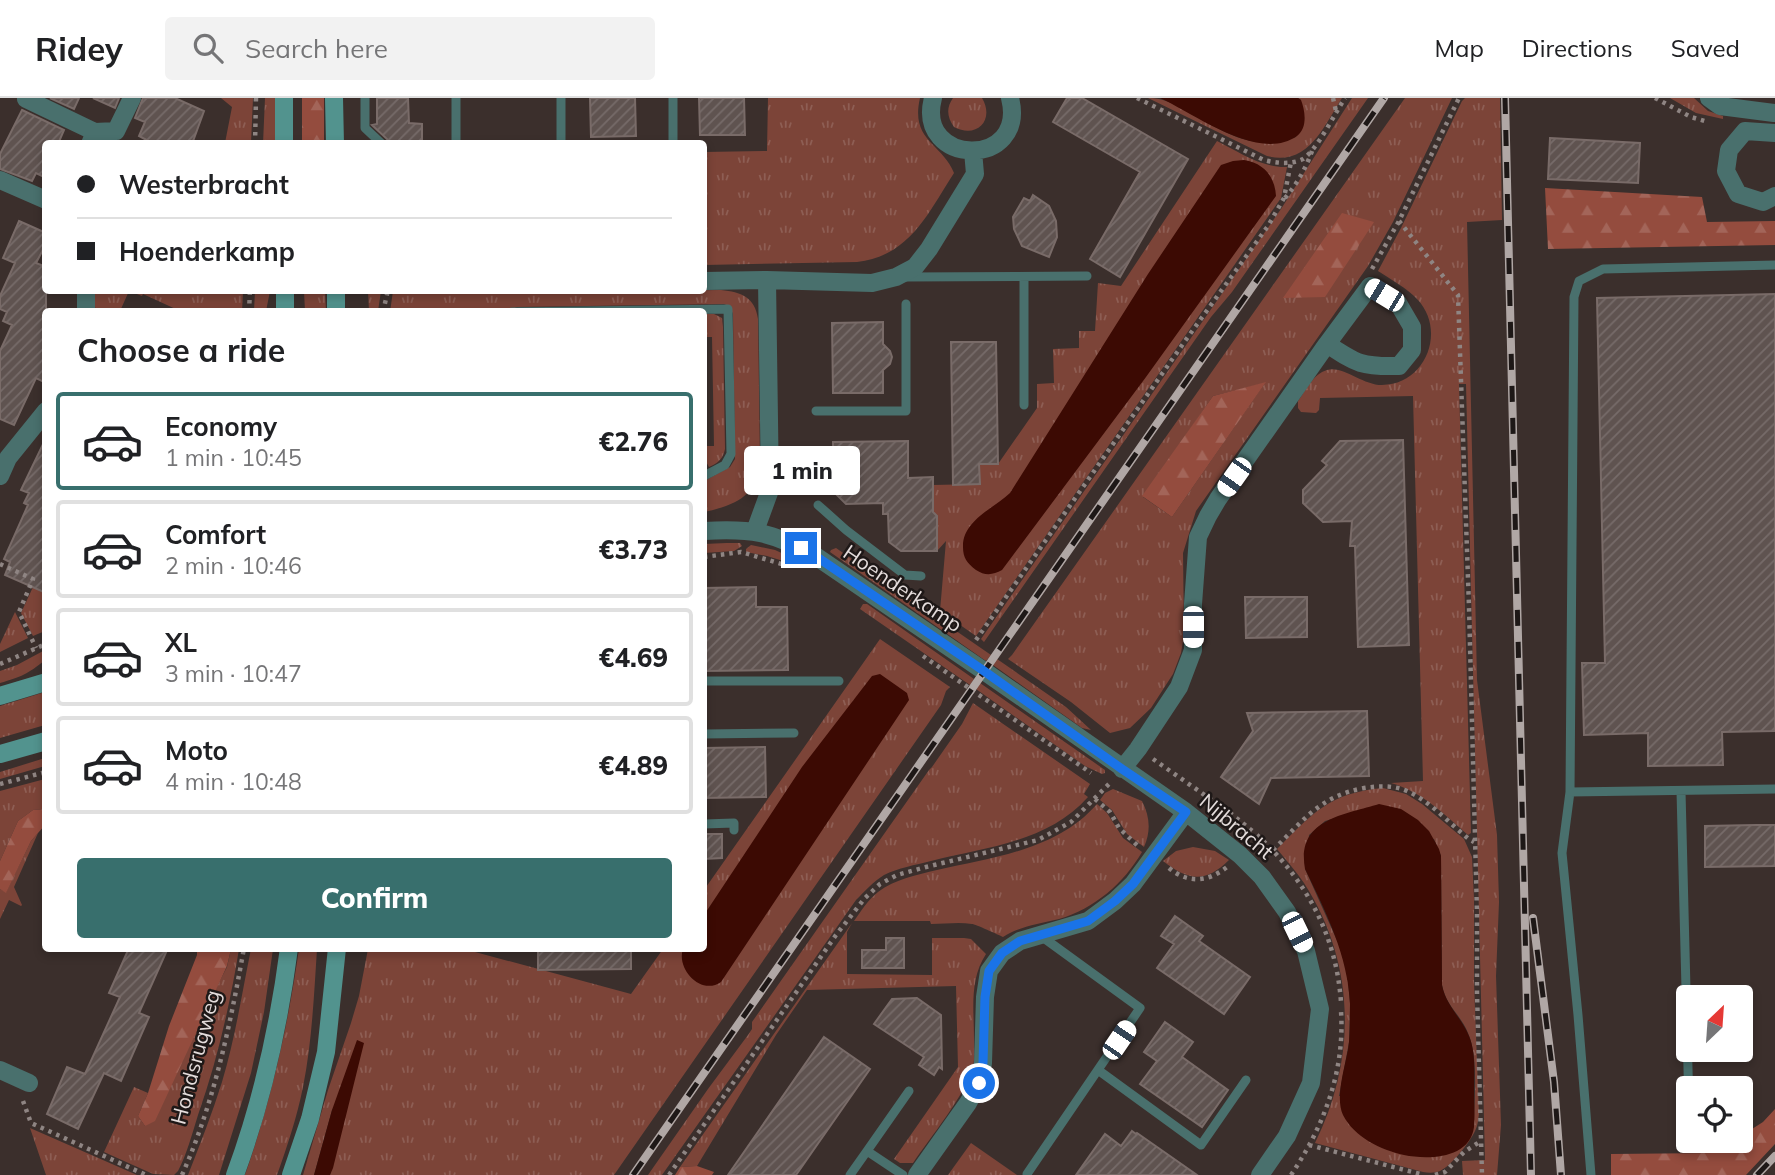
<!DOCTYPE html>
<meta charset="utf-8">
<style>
:root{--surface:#fff;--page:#f2f2f2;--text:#202124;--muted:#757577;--line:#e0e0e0;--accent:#386f6d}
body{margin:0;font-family:Mulish,sans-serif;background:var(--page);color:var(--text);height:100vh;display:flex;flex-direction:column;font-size:26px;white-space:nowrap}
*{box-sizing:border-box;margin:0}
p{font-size:23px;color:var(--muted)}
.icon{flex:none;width:38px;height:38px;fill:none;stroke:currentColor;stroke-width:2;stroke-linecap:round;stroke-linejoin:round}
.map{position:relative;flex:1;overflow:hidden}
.panel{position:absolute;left:42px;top:210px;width:665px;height:644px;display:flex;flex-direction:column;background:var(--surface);border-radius:7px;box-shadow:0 4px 10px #0003}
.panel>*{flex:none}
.guide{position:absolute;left:42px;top:42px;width:665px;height:154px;border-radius:7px;box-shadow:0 4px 10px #0003;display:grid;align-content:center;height:154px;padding:0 35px;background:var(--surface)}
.needle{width:46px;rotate:25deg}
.tools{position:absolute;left:1676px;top:887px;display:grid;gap:14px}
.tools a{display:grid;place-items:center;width:77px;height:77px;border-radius:7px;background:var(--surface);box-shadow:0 4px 10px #0003;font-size:35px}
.end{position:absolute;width:32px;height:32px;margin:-16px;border:9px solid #1a73e8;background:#fff;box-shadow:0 0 0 4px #fff}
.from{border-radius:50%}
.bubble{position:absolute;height:49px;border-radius:7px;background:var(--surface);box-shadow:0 4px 10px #0003;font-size:23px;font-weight:800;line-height:49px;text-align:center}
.car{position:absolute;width:21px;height:42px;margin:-21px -10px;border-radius:9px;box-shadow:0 0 5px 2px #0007;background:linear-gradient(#fff 24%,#345 0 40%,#fff 0 76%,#345 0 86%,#fff 0)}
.guide b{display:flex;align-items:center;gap:24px;height:66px;font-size:26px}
.guide b+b{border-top:2px solid var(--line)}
.guide i{width:18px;height:18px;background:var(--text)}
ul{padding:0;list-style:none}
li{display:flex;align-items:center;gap:21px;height:98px;margin:0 14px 10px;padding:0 21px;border:4px solid var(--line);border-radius:7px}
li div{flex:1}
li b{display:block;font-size:26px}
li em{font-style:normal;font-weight:800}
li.selected{border-color:var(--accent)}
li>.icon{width:63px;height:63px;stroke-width:1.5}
h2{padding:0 35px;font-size:32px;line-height:84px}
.cta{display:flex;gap:14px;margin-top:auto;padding:14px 35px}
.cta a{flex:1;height:80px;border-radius:7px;background:var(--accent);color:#fff;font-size:28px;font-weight:800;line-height:80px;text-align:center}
header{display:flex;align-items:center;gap:42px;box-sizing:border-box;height:98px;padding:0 35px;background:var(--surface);border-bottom:2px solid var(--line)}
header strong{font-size:33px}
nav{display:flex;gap:38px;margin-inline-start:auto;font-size:24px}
.search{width:490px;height:63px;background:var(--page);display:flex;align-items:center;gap:18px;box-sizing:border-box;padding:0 24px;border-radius:7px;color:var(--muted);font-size:26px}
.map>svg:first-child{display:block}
.grass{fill:url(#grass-tufts);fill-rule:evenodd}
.forest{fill:url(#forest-firs)}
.water{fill:#3c0a03}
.building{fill:url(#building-hatch);stroke:#796b68;stroke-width:2}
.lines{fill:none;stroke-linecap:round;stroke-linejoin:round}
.path{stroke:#8f8583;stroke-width:4.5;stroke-dasharray:3.5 5;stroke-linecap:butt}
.lane{stroke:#49706d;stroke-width:9}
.street{stroke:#49706d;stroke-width:18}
.secondary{stroke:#52938e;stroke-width:18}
.rail-casing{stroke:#b0a7a5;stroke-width:8}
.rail{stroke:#1e1817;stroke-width:5;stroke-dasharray:16;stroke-linecap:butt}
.route{stroke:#1a73e8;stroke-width:9}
.labels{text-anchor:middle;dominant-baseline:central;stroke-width:5;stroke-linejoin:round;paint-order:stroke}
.street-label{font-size:21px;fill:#e4dcdb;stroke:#1e1817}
</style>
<header>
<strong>Ridey</strong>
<div class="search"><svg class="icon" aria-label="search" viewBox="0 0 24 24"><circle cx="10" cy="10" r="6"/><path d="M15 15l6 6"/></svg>Search here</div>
<nav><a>Map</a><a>Directions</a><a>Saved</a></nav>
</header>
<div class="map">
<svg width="1775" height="1077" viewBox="0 0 1775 1077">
<defs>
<pattern id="grass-tufts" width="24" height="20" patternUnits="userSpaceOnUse" patternTransform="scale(1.75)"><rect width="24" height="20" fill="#7c4438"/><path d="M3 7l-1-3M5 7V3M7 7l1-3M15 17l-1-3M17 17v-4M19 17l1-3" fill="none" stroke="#8e5e54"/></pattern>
<pattern id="forest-firs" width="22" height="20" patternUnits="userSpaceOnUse" patternTransform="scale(1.75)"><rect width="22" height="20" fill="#944c3e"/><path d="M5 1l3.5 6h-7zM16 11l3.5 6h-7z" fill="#a36559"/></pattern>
<pattern id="building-hatch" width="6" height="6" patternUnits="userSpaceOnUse" patternTransform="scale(1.75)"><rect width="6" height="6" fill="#5f5350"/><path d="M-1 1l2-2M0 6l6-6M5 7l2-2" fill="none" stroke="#766b69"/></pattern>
</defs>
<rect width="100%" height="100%" fill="#3b2f2c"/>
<path class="grass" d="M221 0H253L251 45H225L232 9Z
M265 0H278L279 45 263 46Z
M768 0H920C910 43 942 45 954 75 928 115 910 158 857 164L704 167V54L767 53Z
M953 0H982C995 22 977 41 954 29 947 19 946 10 953 0Z
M1148 0C1163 0 1175 6 1188 14 1227 35 1251 54 1296 39L1301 2 1298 0H1342C1324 28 1308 69 1267 58Z
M1352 0H1368L1232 194 1211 219 984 544 981 541 1281 111Z
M1405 0H1452L1393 124 1368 168 1196 413 1183 455 1184 537 1181 555 1173 576 1151 610 1130 630 1110 635 1071 604 1008 561 1012 557ZM1265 285 1172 419 1143 399 1213 298Z
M1465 0H1500L1502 122 1467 124 1477 582 1497 737 1499 804 1496 878 1501 1027 1497 1077H1463L1462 1063 1485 1062 1466 286H1459L1471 735 1468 737C1444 716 1422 694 1391 685L1423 683 1413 298 1320 300 1319 312 1316 315 1301 314 1298 310V303C1306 292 1313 276 1327 272 1343 267 1362 287 1382 287 1426 287 1447 232 1417 201 1408 191 1390 181 1378 173L1401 130 1462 3Z
M1670 0H1694L1708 13 1723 18V21L1696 15Z
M1217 43C1239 54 1262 70 1287 69L1281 100 976 538 940 513 946 443 937 453 933 415V387L979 386 980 366H998L1037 310V286L1054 285 1053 251 1079 250V233H1095L1098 185 1121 188Z
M96 192 243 193 242 214 180 213 143 196 142 198 129 193 120 213H96L93 200Z
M566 192 572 194 721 192C741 194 755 199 758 221L760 365C758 399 732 408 704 414V383L730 369 735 361 733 216C731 210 729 208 724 206L517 209 505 214H390L393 193Z
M255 193H270L266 213H254Z
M304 193H325L326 213H305Z
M368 193H381L378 213H369Z
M704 216H714L722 220 723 229 725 351C723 361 718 365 709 369L704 360V348H714L712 239H704Z
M727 445H740L742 448 734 453 704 455V446Z
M751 447 775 452 801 464 793 466 767 458 746 454V451Z
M836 450 991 557 986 563 830 454 831 452Z
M33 489 45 495V533L33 538 21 515Z
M863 506H867L974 581 970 587 860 511Z
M15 514 28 540 0 554V546Z
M880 541 950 589 946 593 941 607 614 1077H330L354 980 332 1012 314 1077H303L328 992 351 925 359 898 368 851H464L631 896 663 851 704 850V792Z
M45 552V562C28 576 21 579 0 585V573L17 567Z
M997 561 1066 609 1091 632 1082 630 993 567Z
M980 585 1105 672V675L1102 676 1085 668 976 591Z
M45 594V627L0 640V608Z
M973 605 1090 686 1084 696 1088 699C1048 744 987 749 931 763 915 767 898 770 884 777 873 784 865 793 856 802L662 1077H648L708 991 748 937 752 931V924L929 672 932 669 962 626Z
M45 660V668L0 681V674Z
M45 681V711L33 712 18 723 0 763V693Z
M1383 690 1406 696 1422 706 1464 741 1472 759 1474 801V885L1479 1016C1478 1022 1478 1027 1475 1033 1470 1044 1451 1068 1440 1073 1435 1075 1429 1075 1423 1074L1315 1045C1357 961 1356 865 1304 785 1296 773 1286 762 1277 751 1313 715 1329 695 1383 690ZM1339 719 1434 741 1441 758 1442 887C1446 908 1461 917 1468 935 1479 959 1474 1003 1474 1029L1339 998 1349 944 1350 905 1347 874 1339 847 1305 771 1309 737 1325 723Z
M1113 691 1142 703C1150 719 1151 733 1144 749L1127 736 1112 712 1100 702 1105 695Z
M1097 706 1107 715 1123 740 1142 754C1124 785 1094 811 1059 821 1039 826 1020 828 1003 839 999 837 975 826 972 826 959 824 944 826 931 826L930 823H854C861 813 868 802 878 794 895 781 917 777 937 772 994 759 1057 752 1097 706Z
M38 735 14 789 22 807 21 808 9 802 0 821V791L6 794 31 743Z
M1193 749 1215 753 1229 762C1205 786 1187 782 1163 763L1176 753Z
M852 825 847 834V876L932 877V840H964L971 841 986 856C969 882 974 912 974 941 974 950 975 960 973 968 967 995 929 1041 913 1065H900L894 1061 958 969 956 888 807 892 776 937 697 1068 680 1069Z
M231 851H239C230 907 217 963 198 1017 192 1036 187 1056 178 1073L174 1077 153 1076 104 1054 134 989 148 995 138 1018 145 1028 227 869Z
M251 851H273L264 914 251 975 219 1077H188C200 1046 212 1016 222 984 235 941 242 895 251 851Z
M299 851H317C314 896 312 944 303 989 297 1019 287 1049 277 1077H245C271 1003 288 928 299 851Z
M30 1030 137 1077H46Z
M971 1045 1017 1077H948Z"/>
<path class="forest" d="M302 0H324V45H302Z
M1545 90 1702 99 1707 124 1775 123V147L1548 151Z
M1342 115 1374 124 1325 199 1283 200Z
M1266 284 1172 419 1142 398 1213 298Z
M45 711V727L31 743 6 795 0 791V763L18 723 33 712Z
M197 851H231L227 868 155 1023 145 1028 138 1018 148 995 169 928 197 857Z
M1775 1011V1046L1746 1077H1611V1056L1713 1055 1733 1043H1741V1038L1763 1024Z
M697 1068 714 1074 712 1077H675L680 1069Z"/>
<path class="water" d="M1160 0H1298L1301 2C1305 12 1308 30 1297 38 1259 65 1195 16 1160 0Z
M1244 62C1264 65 1275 79 1276 98L1146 279 1002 472C993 477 985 478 976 472 967 465 963 460 963 449 962 423 994 410 1010 395L1148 176 1221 67 1233 63Z
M880 576 907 595 909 602 721 884C701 898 676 871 683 851L704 850V817L802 669 872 578Z
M1379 706 1401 711 1418 722 1429 733 1439 751 1441 758 1442 887C1446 908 1462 920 1469 938 1476 955 1474 974 1474 991 1474 1003 1475 1017 1474 1029 1470 1061 1428 1062 1404 1057 1381 1052 1354 1039 1343 1017 1334 997 1347 965 1349 944 1350 931 1350 919 1350 906 1348 858 1326 814 1305 771 1296 721 1344 717 1379 706Z
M357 942 364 945 333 1070 330 1077H314L332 1012Z"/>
<path class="building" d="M50 0H79L74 11Z
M93 0H119L115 10Z
M143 0H175L204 13 192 46H154L139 38 145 24 135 20Z
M377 0H408L409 25 422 26V46H389L387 41 372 27 377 26Z
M590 0H635L636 38 591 39Z
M699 0H744L745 37H700Z
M1067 0H1082L1188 61 1120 179 1090 161 1140 74 1053 24Z
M22 12 64 32 58 46H46V80L36 75 32 83 0 71V56Z
M1550 40 1640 45 1638 85 1548 81Z
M1033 97 1049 108 1056 123 1057 139 1049 159 1022 148 1014 131 1013 119 1024 100 1030 103Z
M19 123 46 135V146L36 165 46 169V285L36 280 14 327 0 321V253L12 227 3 223 7 214 0 211V198L15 165 3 160Z
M1775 196V633L1722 634 1723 667 1648 668V635L1584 637 1582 565H1605L1597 200Z
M883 224V246L890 253 892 259 890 266 883 272V295H833L832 225Z
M951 244H996L998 366H979L980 386 953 387Z
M46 340V495L5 477 10 464 4 461 28 407 24 405 29 395 21 392Z
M1403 342 1409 547 1358 549 1355 448H1350L1352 423 1323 424 1303 405V392L1327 367 1322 363 1340 343Z
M908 343V380L933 379V414L937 418V453H901L889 444 888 416H883V405L846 406 834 394 833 344Z
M756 489V509H787L788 572 704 573V490Z
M1245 499H1307V539L1246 540Z
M1367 613 1369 678 1271 680 1259 706 1221 679 1253 633 1247 615Z
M765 649 766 699 704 700V650Z
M1756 727H1775V768L1705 769V728Z
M704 736H722V760L704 761Z
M1175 818 1203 838 1199 843 1250 879 1224 916 1157 870 1174 846 1161 838Z
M886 840H904V870H862V852H886Z
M129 850H168L139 915 149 919 121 983 104 975 78 1031 47 1016 67 969 85 976 120 899 109 895Z
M538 850H631V871L538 872Z
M917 900 941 917 942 971 939 969 934 977 919 967 924 959 874 926 892 901Z
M1165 924 1193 944 1182 959 1228 992 1202 1029 1140 986 1157 963 1144 954Z
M824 939 870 971 796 1077H728Z
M1132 1033 1136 1036 1137 1035 1197 1077H1076L1105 1036 1121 1048Z"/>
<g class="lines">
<path class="path" d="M1137 0 1264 62C1276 65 1291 67 1303 61 1317 52 1335 15 1345 0
M1333 0 1336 13
M1655 0 1691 19 1708 24
M255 46 256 0
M1285 100C1297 86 1306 70 1312 53
M1399 123 1458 197 1469 509 1477 815V895L1482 1077
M1372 171 1399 123 1459 0
M249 214 250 192
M383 214 388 192
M704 459 741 454 785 467
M0 466 33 481 19 514 36 550
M976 542 1185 243 1268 128 1284 100 1291 64
M923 558 1091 675
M0 566 46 546
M1153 661 1229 714 1256 736
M0 686 46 674
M1095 701 1110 714 1119 730 1139 749
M1252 742 1256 736C1306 782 1336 836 1341 904
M1273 752C1304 722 1320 698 1364 690 1379 688 1393 687 1407 693 1430 703 1450 726 1470 742L1474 744
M1169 770C1188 786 1208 784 1227 769
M23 1003 31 1025 146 1077
M1309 1047 1424 1077
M182 1077C214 1005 230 928 244 850
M669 1077 836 837 865 800 880 786 897 777 926 769 1038 742 1071 724 1111 684
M1291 1077C1324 1028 1345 973 1341 913
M1435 1077 1445 1074 1464 1054 1481 1043"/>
<path class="lane" d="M365 0V30L382 46
M456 0V46
M561 0V46
M673 46V0
M905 179 1087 178
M512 214 728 211 731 356 725 367 704 378
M1024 307V179
M816 313H906V206
M818 407 846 432 905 477 921 478
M704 583H839
M704 636 794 635
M1681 693 1689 1010
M1570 694 1775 691
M704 726 734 725V732
M1098 972 1201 1047 1246 982
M1027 1076 1140 910 1041 838
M850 1077 867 1053
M903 1077 867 1053 909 993
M1591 1077 1578 917 1562 755 1570 694 1574 199 1579 183 1603 171 1775 167"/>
<path class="street" d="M933 0C915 69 1028 71 1010 0
M1709 0 1720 8 1774 15
M26 1 95 34
M1775 35 1745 33 1729 52 1726 73 1738 96 1763 104 1775 98
M90 46 95 34 116 33 132 0
M0 82 46 102
M704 183 767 182
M86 192V214
M0 378 8 360 46 313
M704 433C751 430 772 434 814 457L984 573 1186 714 1240 757 1262 779 1287 814 1306 853 1320 911 1311 985 1287 1038 1260 1077
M755 433 770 392 767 182 872 185 896 179 915 169 929 151 975 76 973 53
M1122 671 1138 651 1179 589 1193 552V506L1198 439 1208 418 1218 401 1327 246 1370 188 1398 205 1412 229V252L1399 268C1362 269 1357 266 1327 246
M0 972 29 985
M917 1077 968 1005 979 985 983 965 985 899 989 873 1002 855 1020 843 1088 823 1115 803 1133 786 1186 714"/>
<path class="secondary" d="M284 0V46
M334 0 335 46
M285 192V214
M336 192V214
M0 598 46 584
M0 656 46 643
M235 1077C262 1004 279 927 289 850
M291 1077 310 1021 326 954 337 850"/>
<g class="rail-casing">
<path id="rail" d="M1505 0 1531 1077
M1533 820 1554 984 1561 1077
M633 1077 1384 0
M1757 1077 1775 1058"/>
</g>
<use href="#rail" class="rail"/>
</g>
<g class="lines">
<path class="route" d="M801 450 814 457 984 573 1122 671 1186 714 1133 786 1115 803 1088 823 1020 843 1002 855 989 873 985 899 983 965 979 985"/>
</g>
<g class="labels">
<g class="street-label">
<text transform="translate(903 490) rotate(34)">Hoenderkamp</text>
<text transform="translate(1237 728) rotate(40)">Nijbracht</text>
<text transform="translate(195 959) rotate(-75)">Hondsrugweg</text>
</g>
</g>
</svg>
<div class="tools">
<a><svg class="needle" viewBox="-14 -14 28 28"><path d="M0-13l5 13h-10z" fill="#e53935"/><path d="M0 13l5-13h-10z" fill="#757577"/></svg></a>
<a><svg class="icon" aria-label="locate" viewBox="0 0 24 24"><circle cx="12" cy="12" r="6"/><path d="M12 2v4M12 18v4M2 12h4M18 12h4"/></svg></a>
</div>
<i class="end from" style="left:979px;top:985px"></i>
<i class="end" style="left:801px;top:450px"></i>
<div class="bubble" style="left:744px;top:348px;width:116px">1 min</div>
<i class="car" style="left:1384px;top:197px;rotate:301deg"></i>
<i class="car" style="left:1234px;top:379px;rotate:215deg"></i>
<i class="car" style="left:1193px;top:529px;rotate:180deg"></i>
<i class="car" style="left:1297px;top:834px;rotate:154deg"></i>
<i class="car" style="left:1119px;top:942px;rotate:34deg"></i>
<div class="guide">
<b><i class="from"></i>Westerbracht</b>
<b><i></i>Hoenderkamp</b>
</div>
<section class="panel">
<h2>Choose a ride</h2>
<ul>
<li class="selected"><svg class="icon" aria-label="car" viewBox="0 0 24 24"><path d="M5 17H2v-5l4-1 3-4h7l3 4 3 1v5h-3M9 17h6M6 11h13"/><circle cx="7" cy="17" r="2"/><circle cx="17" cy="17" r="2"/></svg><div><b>Economy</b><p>1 min · 10:45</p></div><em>€2.76</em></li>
<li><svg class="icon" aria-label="car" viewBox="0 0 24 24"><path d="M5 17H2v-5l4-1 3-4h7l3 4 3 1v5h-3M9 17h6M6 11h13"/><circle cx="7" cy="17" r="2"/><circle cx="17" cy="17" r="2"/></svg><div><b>Comfort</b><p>2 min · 10:46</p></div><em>€3.73</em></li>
<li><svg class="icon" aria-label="car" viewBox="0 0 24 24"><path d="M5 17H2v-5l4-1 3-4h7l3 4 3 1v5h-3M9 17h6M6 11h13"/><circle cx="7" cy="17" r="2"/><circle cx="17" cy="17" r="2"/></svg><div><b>XL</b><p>3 min · 10:47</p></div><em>€4.69</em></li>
<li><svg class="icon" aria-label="car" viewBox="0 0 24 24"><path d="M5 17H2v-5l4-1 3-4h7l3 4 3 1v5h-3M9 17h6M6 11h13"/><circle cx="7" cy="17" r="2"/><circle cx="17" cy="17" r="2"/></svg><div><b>Moto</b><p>4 min · 10:48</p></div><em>€4.89</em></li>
</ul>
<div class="cta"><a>Confirm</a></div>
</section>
</div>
